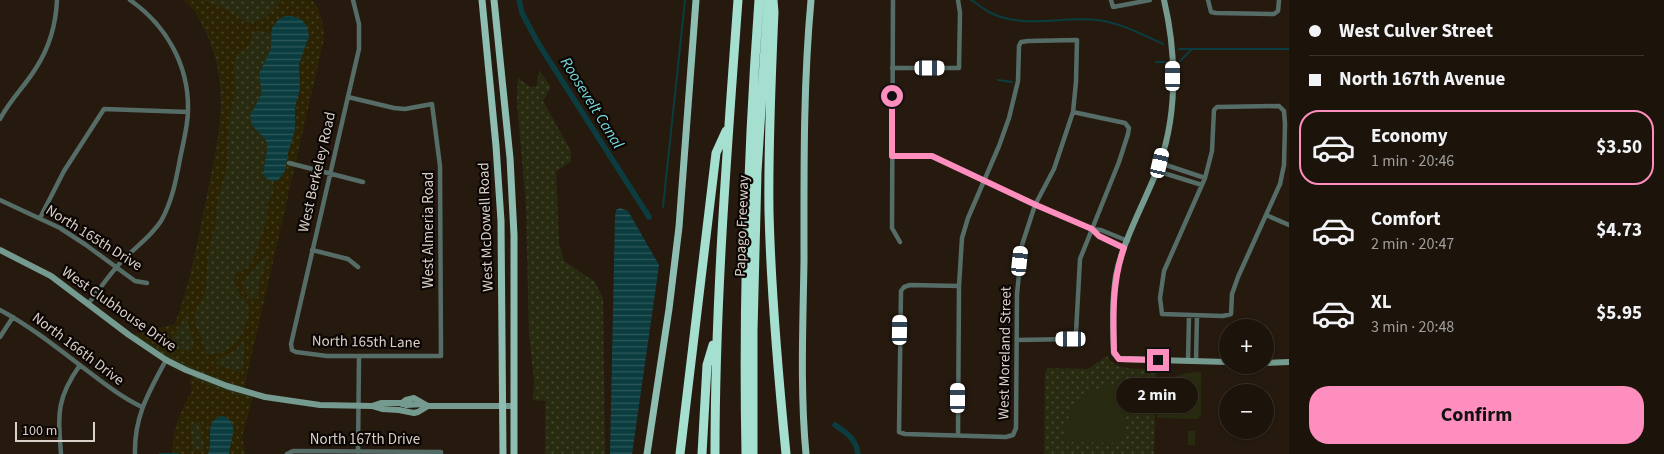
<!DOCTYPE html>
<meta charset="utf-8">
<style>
:root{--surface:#1c140b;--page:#251d14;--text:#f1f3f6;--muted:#a09e9d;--line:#3a332c;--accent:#fe8ebd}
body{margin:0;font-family:"Source Sans 3",sans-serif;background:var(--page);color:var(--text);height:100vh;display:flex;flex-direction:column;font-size:19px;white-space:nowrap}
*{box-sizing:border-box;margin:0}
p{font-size:16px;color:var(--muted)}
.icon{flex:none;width:28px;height:28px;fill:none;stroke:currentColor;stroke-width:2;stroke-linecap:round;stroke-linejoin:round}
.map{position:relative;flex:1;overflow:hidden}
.side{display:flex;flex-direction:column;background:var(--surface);width:375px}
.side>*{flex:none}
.guide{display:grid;align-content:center;height:110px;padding:0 20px;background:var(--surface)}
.controls{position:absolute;left:1219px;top:319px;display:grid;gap:10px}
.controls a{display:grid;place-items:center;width:55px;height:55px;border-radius:50%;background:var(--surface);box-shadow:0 1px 4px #0004,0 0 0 1px var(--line);font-size:25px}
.scale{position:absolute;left:15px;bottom:12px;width:80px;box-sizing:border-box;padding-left:5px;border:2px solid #d9d0c9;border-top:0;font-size:14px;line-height:18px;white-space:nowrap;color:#d9d0c9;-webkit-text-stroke:4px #0b0603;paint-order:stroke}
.end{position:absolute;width:22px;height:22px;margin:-11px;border:6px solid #fe8ebd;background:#111;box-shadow:0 0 0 2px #111}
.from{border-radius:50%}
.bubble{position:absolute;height:35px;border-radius:18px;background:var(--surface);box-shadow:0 1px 4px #0004,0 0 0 1px var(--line);font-size:16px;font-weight:700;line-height:35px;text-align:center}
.car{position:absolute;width:15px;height:30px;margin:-15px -8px;border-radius:6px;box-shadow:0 0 4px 1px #0007;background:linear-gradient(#fff 24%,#345 0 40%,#fff 0 76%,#345 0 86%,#fff 0)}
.guide b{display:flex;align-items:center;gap:18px;height:48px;font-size:19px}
.guide b+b{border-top:1px solid var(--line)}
.guide i{width:12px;height:12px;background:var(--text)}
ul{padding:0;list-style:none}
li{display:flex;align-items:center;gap:15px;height:75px;margin:0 10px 8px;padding:0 10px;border:2px solid transparent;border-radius:20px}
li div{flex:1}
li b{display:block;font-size:19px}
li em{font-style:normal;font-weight:700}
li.on{border-color:var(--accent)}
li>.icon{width:45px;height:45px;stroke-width:1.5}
.button{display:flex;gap:10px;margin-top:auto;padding:10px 20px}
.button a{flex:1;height:58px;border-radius:20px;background:var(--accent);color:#111;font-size:20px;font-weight:700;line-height:58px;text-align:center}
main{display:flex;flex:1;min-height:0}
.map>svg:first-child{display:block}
.green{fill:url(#green-dots)}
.sand{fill:url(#sand-dots);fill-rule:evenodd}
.pitch{fill:#292b11}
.water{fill:url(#water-rules)}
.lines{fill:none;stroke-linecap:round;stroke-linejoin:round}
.stream{stroke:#0b3d40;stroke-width:2}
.canal{stroke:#0b3d40;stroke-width:5.5}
.street{stroke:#566c67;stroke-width:4.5}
.secondary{stroke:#759b91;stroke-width:6}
.primary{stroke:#8ebeb2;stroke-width:7}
.highway{stroke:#a4dfd0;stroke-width:9}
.route{stroke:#fe8ebd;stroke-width:6}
.labels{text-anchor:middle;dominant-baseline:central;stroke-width:4.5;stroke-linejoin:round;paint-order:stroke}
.street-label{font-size:15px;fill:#d9d0c9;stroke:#0b0603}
.water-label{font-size:16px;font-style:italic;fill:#77dadf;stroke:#0b0603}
</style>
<main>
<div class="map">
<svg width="1289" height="454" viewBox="0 0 1289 454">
<defs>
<pattern id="green-dots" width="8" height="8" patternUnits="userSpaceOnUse" patternTransform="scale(1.25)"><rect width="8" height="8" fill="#292b11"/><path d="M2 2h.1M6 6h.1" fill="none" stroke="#474932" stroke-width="1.8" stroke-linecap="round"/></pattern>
<pattern id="sand-dots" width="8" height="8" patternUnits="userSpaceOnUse" patternTransform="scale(1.25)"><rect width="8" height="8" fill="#2b2302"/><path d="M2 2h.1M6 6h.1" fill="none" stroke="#494226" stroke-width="1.8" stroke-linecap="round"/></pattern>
<pattern id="water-rules" width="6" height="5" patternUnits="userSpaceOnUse" patternTransform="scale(1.25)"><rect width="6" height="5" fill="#0b3d40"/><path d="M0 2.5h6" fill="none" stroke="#2e585a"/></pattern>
</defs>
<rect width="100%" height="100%" fill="#261a0f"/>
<path class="green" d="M183 0H312C321 11 323 24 324 38L244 387V392L253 395 242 436 245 454H173C171 430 181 411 192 391L190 382 193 373 134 338 136 334 175 324C190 285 197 246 205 206 217 145 234 89 205 30 202 25 200 18 196 13 193 8 187 4 183 0Z
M539 70 551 87 543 101 571 151V161L556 172 559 243 564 261 595 282 603 298 605 454H545V401L533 400 534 382 529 334 526 205 517 102 518 78 530 87 537 86Z
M1107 356C1115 372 1140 368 1156 369L1154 454H1044L1045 371 1048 368 1088 369Z"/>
<path class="sand" d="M183 0H203L223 8 247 23C262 23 273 12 281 0H312C321 11 323 24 324 38L244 387C206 375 169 358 136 334L175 324C192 282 199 239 208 194 215 156 227 113 220 73 217 54 208 29 196 13 193 8 187 4 183 0ZM289 16 295 17 305 23 309 36 299 64 300 88 295 108 294 134 288 153 284 173 279 180 273 181 274 190 267 205 266 222 254 258 246 269 237 273 234 278C235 296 245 294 248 305 250 311 248 318 246 324 239 345 227 355 205 354L204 344 195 324 194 314 205 294 209 248 215 228 217 202 227 166 229 119 235 91 234 64 236 56 250 44 253 32 258 31 271 33 278 19ZM265 256 267 259 259 283 258 295 255 298 251 299 245 292 243 281ZM188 315C188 319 188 324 189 328 191 336 198 345 190 351L176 349 171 345 170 341 180 326 185 316ZM242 342 245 343C245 347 243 367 242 369L236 371 217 365 216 363C222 354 233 356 242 342Z
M192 378 213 387 252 399 242 436 245 454H229L233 433 232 421H213C207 430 213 443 208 454H173C171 430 181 411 192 391L190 382ZM200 422 204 450 193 451 190 423Z"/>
<path class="pitch" d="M1201 372V415L1197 419 1157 418C1157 384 1167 373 1201 372Z
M1125 384 1124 438 1118 443 1065 442C1065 402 1088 386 1125 384Z
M1188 431H1195V445H1188Z"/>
<path class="water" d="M285 16H292L301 19 307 26 309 36 299 64 300 88 295 108V130L288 153 285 171 278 180 273 181 267 179 264 174V168L268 145 265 139 252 125 250 116 262 93 259 74 271 49 272 28 278 20Z
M620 208 628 211 659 265 632 454H610L615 217 616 210Z
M222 416C241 420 230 441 229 454H208C214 440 203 421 222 416Z"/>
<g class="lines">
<path class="stream" d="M971 0C978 4 984 10 991 13 1024 29 1063 16 1098 20 1121 23 1143 35 1163 44
M1179 49H1289
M1180 61 1191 50
M1156 62H1165
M998 80 1012 82
M663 207 685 0
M160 454H178"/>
<path class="canal" d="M519 0 522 13 538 43 649 217
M835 425C847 433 856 439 858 454"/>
<path class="street" d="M893 0 892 228 900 242
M1111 0 1113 7 1150 0
M1208 0 1211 12 1216 13 1274 14 1278 11 1279 0
M892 68H959L960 13 958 0
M348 97 394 108 405 109 432 104 440 166 441 356H327L296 352 292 350 291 344 359 49V24L353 0
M1279 106 1284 111 1285 124 1284 165 1280 184 1238 277 1232 294 1231 314 1223 316 1162 314 1160 298 1164 271 1205 178 1212 151 1214 110 1217 107Z
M0 119C10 100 25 86 36 68 49 48 56 23 57 0
M892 156H932L1035 205 1091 229 1101 230 1128 241
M289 163 363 182
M1160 163 1205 178
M1157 171 1202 185
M0 200 60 228 86 245 135 281 147 283
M1266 215 1289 225
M40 218 64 171 104 109 188 112
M1091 229 1099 236 1124 248
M312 250 348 259 358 267
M88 304C99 290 109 275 121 262 134 248 150 238 161 221 172 202 176 180 180 159 183 143 188 126 188 110 189 65 166 25 130 0
M0 310C28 325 55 346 81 366 101 381 119 396 142 407
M0 337 13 317
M1017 340 1071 339 1076 333 1080 259 1119 162 1128 134 1129 128 1125 123 1073 112
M1188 361 1189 316
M1196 361 1197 316
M958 435 959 286 962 238 968 218 999 146 1009 118 1018 81 1019 46 1021 42 1028 41 1077 40 1076 82 1073 112 1054 169 1035 205 1022 245 1017 294 1016 428 1013 435 1006 437 905 434 899 432 901 291 904 287 910 285 959 286
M358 452 359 356
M61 454C58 414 56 399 80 365
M135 454C134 416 149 392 166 360
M287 454 293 451 441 452V454"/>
<path class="secondary" d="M1164 0C1177 55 1178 120 1156 173 1143 205 1122 243 1116 276 1112 301 1113 328 1114 353L1119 359 1228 362
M0 250 51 276 129 335 166 360 186 370 227 386 265 397 320 405 372 406 381 403H402L406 400 414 398 428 406H514
M1265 363 1289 362
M402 404V403L406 405 424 404
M372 406 382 409 399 410 414 413 418 412 428 406"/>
<path class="primary" d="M482 0 496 146 501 221 503 454
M494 0 510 158 514 235V454
M647 454 669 309 679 227 696 0
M806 454C800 390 803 325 804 261 804 174 803 87 811 0"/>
<path class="highway" d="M773 0 774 12C771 79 768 145 769 212 771 293 778 373 786 454
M680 454 716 153 726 131
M702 454 707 365 713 345
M715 454C715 302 727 151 738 0
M746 454C743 303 748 151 759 0
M753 454V331L757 172 768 0"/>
</g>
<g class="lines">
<path class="route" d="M892 96V156H932L1036 205 1092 229 1099 236 1124 248C1112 281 1113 317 1114 352L1119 359 1158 360"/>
</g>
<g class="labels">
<g class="street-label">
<text transform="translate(317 172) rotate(-77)">West Berkeley Road</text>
<text transform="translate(742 226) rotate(-88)">Papago Freeway</text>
<text transform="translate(486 227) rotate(-92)">West McDowell Road</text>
<text transform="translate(428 230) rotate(-90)">West Almeria Road</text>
<text transform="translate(94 238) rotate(32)">North 165th Drive</text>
<text transform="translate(119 309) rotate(35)">West Clubhouse Drive</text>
<text transform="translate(366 342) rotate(1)">North 165th Lane</text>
<text transform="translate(78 349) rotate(37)">North 166th Drive</text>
<text transform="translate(1005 353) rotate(-89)">West Moreland Street</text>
<text x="365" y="439">North 167th Drive</text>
</g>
<g class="water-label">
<text transform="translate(592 103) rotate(58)">Roosevelt Canal</text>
</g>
</g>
</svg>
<div class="controls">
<a>+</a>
<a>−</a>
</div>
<div class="scale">100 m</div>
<i class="end from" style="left:892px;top:96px"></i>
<i class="end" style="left:1158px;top:360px"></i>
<div class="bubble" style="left:1116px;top:378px;width:82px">2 min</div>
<i class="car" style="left:930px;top:68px;rotate:90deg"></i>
<i class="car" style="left:1173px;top:76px;rotate:0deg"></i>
<i class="car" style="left:1160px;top:163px;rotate:13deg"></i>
<i class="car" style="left:1020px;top:261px;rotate:6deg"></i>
<i class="car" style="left:900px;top:330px;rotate:1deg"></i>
<i class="car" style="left:1071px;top:339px;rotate:270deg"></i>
<i class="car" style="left:958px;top:398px;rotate:0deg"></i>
</div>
<section class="side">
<div class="guide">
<b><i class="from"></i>West Culver Street</b>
<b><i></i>North 167th Avenue</b>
</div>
<ul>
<li class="on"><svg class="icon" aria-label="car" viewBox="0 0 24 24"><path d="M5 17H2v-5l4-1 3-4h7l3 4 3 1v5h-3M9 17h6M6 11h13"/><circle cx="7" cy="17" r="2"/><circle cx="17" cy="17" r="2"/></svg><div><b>Economy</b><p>1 min · 20:46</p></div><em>$3.50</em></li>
<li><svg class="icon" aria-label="car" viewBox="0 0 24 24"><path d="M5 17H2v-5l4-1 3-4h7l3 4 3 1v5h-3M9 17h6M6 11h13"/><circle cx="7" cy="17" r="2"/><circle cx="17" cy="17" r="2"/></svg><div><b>Comfort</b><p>2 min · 20:47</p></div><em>$4.73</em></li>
<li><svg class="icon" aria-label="car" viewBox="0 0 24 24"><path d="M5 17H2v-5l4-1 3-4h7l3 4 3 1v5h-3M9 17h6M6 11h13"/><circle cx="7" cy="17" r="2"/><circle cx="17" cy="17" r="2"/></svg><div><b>XL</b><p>3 min · 20:48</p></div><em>$5.95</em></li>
</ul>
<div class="button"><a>Confirm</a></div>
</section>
</main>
